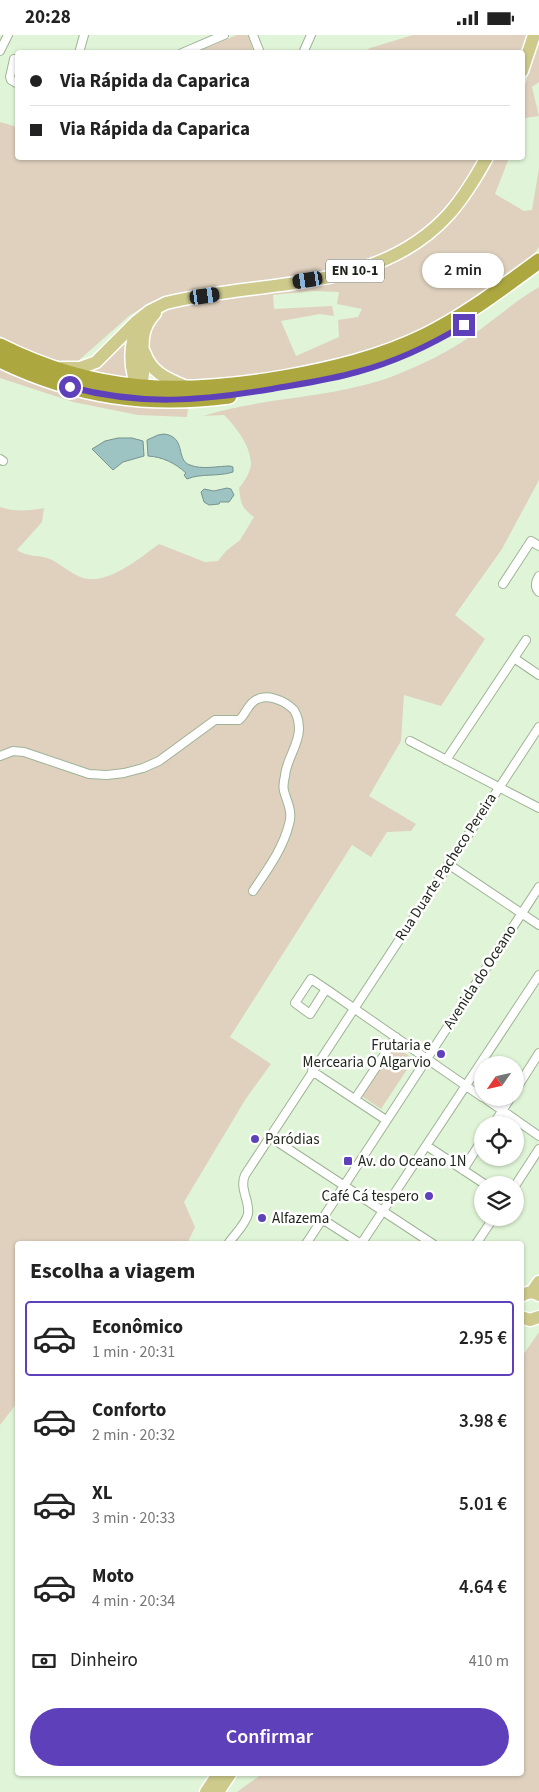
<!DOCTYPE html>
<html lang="pt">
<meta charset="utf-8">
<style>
:root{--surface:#fff;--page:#f6f6f6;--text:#222;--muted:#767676;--line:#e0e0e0;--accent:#5e41ba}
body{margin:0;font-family:"Source Sans 3",sans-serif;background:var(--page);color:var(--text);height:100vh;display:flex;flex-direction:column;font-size:19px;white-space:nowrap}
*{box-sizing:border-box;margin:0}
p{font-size:16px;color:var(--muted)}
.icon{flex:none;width:28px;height:28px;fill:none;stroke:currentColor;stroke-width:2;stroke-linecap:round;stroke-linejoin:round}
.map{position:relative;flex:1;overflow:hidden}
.sheet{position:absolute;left:15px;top:1206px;width:509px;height:535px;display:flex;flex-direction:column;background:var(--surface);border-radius:5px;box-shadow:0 1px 4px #0004}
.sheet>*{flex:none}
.top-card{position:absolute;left:15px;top:15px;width:510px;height:110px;border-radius:5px;box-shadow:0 1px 4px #0004;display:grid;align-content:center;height:110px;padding:0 15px;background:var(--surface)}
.needle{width:32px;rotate:236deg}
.tools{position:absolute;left:474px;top:1021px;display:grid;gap:10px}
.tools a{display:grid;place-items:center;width:50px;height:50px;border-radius:50%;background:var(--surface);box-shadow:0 1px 4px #0004;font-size:25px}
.end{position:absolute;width:22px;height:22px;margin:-11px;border:6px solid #5e41ba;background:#fff;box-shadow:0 0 0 2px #fff}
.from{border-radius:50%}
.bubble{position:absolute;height:35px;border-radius:18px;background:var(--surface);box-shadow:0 1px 4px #0004;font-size:16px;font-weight:600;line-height:35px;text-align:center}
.car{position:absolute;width:15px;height:30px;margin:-15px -8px;border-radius:6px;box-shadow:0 0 4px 1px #0007;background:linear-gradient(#222 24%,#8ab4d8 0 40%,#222 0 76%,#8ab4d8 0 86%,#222 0)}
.top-card b{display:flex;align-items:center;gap:18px;height:48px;font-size:19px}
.top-card b+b{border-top:1px solid var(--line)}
.top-card i{width:12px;height:12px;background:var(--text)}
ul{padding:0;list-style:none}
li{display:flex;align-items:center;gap:15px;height:75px;margin:0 10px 8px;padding:0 5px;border:2px solid transparent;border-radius:5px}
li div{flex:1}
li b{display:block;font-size:19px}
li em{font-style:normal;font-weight:600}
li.selected{border-color:var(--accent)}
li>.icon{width:45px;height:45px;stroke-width:1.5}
h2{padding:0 15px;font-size:22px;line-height:60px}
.pay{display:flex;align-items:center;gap:12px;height:55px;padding:0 15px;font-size:19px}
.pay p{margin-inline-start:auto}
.cta{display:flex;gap:10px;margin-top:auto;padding:10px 15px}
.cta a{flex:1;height:58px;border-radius:30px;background:var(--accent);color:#fff;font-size:20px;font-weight:600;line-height:58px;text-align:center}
.status{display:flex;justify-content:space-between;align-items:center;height:35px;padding:0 25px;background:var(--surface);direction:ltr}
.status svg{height:14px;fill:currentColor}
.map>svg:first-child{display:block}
.green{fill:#dfd1be;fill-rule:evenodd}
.water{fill:#9dc3c3;stroke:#769390}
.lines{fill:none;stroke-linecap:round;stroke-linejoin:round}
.street-casing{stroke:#9fb397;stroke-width:10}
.primary-casing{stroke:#fff;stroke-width:15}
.highway-casing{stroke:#fff;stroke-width:18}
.street{stroke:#fff;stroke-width:8}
.primary{stroke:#cdca8c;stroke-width:12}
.highway{stroke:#aca73f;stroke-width:15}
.route{stroke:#5e41ba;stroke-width:6}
.poi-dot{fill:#5e41ba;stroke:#fff;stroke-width:2}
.labels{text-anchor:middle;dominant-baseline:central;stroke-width:5;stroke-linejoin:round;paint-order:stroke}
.shield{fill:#fff;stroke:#60655d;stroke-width:1}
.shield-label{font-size:14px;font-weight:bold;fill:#1c2318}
.street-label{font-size:15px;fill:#1c2318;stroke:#fff}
.poi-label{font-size:15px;fill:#1c2318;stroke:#fff;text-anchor:start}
</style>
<div class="status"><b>20:28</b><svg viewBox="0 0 49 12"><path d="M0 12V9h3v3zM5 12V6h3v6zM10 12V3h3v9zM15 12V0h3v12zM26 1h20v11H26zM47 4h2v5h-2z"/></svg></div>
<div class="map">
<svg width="539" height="1757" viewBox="0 0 539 1757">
<rect width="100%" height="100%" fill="#e0f5d7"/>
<path class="green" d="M237 0H248L254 17H196Z
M413 0H529L522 18H363L370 13Z
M539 2V47L532 52 539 81 525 83 523 88V57Z
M0 87 17 92 18 122 480 123C452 175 407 217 348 231L254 250 168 263 148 269 129 281 78 326C56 331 20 311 0 301Z
M495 123H509L495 159 524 176 532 175 539 133V212L530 224 498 248 434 289 400 305 360 318 309 330 232 344 189 346 175 343 159 335 146 310 153 287 166 275C258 251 380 264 450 188 468 169 483 146 495 123ZM313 256 339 257 337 269 362 274 358 282 338 285 339 302 296 321 281 286 320 279 334 281 332 271 274 274 273 260Z
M539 252V445L502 514 455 580 485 604 441 671 404 660 401 706 369 761 416 789 411 796 387 797 371 822 352 810 230 1002 271 1029 245 1065 184 1167 195 1192 187 1209H18L17 1368 0 1390V472C15 477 28 476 44 473L42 487 17 515C29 523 37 519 50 524 61 529 71 539 83 543 108 550 140 523 159 509L205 527 218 526 226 516 240 505 254 482C241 472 241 469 239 453 244 447 251 437 251 428 250 410 236 392 224 380L203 381C266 361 334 364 396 340 421 330 450 316 471 301 494 285 515 266 539 252Z
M121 310H127L129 344 82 337Z
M0 331 78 361 140 372 188 373 187 382 138 380 73 367 0 343Z
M393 1010 414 1024 381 1074 360 1060Z
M539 1297V1757H237L262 1739H521V1323Z"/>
<path class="water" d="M164 399C187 402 175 425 190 430 202 435 218 431 230 431L233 432V437C218 442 201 438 187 444L184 440 186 438C175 428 163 422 148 421L147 405 158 400Z
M118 403H132L143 406 144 421 123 427 113 435 92 414 105 406Z
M227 453 231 454 234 460 229 467H220L219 469 209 470 204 467 201 457 204 454 214 456Z"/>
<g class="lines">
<g class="street-casing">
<path id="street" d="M253 0 260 18
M0 16 8 0
M79 18 84 0
M182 18 224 0
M303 18 311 0
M14 24 10 42 11 45 18 49
M0 424 3 426
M539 541C536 546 534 552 539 557
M503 549 531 506 539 511
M514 623 539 640
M410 706 539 773
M0 721 13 716 24 717 89 739 107 740 124 738 143 733 159 726 215 685H239C245 680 247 672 253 667 265 657 284 665 294 675 297 680 299 688 299 694 299 710 286 725 285 741 284 745 283 752 284 756 287 767 293 777 289 789 283 814 267 835 253 856
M446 725 526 605
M448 829 539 890
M326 954 310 979 295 968 311 944 326 954 482 1062
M312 1036 386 1085
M515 1056 539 1018
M483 1062 539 1101
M355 1064 396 1002
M493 1090 511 1062
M270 1102 433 1209
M427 1111 486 1150
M463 1135 482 1105
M515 1151 539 1114
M322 1184 361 1209
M228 1209C234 1200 246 1189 248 1179 250 1166 239 1153 245 1140L539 692
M306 1209 539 852
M361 1209 539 940
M476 1209 494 1182"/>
</g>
<g class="primary-casing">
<path id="primary" d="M522 36 534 0
M140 288C128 308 129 336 140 357
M144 317C151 337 165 343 184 351
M62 333H80L96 327 136 287 150 276 166 268C261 244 377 259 449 179 464 162 476 142 487 122
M131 357 138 352 142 346C147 321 134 300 155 278
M532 1257 539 1247
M521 1261C527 1257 533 1256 539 1260
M521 1282 530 1285 539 1282
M206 1757 218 1739
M218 1757 230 1739"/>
</g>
<g class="highway-casing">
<path id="highway" d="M0 311C96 359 180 361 284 343 333 334 380 323 425 301 466 281 502 253 539 226
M0 325C74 361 148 372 229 361"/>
</g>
<use href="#street" class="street"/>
<use href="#primary" class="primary"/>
<use href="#highway" class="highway"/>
</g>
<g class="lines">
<path class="route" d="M70 352C142 371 199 366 272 354 300 349 329 345 357 337 395 327 431 310 464 290"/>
</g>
<g class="poi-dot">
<circle cx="441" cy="1019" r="5"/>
<circle cx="255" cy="1104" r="5"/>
<rect x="343" y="1121" width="10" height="10" rx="2.5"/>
<circle cx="429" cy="1161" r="5"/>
<circle cx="262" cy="1183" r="5"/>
</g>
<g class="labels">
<rect class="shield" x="326" y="224.5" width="58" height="23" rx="4"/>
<g class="shield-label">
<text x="355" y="236">EN 10-1</text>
</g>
<g class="street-label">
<text transform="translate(446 832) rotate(-57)">Rua Duarte Pacheco Pereira</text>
<text transform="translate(480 942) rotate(-57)">Avenida do Oceano</text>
</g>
<g class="poi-label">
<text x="431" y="1010" text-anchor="end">Frutaria e<tspan x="431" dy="17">Mercearia O Algarvio</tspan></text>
<text x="265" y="1104">Paródias</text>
<text x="358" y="1126">Av. do Oceano 1N</text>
<text x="419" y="1161" text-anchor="end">Café Cá tespero</text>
<text x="272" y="1183">Alfazema</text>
</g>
</g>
</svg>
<div class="tools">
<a><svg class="needle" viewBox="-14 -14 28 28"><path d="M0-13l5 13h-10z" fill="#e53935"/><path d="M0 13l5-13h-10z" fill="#767676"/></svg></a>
<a><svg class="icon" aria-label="locate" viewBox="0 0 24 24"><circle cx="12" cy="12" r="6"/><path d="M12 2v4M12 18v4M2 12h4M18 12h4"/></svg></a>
<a><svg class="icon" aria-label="layers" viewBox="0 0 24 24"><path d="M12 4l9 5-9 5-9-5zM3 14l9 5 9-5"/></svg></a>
</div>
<i class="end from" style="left:70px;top:352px"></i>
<i class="end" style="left:464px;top:290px"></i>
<div class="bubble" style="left:422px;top:218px;width:82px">2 min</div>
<i class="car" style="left:308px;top:245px;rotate:261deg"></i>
<i class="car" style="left:205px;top:261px;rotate:82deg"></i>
<div class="top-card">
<b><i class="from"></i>Via Rápida da Caparica</b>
<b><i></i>Via Rápida da Caparica</b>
</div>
<section class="sheet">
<h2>Escolha a viagem</h2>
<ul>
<li class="selected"><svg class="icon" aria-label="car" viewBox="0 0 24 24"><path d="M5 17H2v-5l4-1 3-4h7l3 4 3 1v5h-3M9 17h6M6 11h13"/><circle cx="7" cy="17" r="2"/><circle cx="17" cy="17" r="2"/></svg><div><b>Econômico</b><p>1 min · 20:31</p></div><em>2.95 €</em></li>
<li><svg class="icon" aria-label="car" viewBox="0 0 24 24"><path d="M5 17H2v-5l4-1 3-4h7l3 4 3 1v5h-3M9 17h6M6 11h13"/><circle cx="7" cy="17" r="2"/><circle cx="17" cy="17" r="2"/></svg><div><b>Conforto</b><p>2 min · 20:32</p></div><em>3.98 €</em></li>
<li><svg class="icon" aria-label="car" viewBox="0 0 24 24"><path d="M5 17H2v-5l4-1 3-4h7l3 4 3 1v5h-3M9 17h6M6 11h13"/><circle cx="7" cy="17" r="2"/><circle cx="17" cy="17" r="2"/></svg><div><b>XL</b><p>3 min · 20:33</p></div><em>5.01 €</em></li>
<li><svg class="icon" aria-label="car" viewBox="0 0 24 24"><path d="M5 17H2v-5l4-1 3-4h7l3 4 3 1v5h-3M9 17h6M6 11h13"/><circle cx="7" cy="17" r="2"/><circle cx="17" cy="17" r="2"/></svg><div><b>Moto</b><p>4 min · 20:34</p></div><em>4.64 €</em></li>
</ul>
<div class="pay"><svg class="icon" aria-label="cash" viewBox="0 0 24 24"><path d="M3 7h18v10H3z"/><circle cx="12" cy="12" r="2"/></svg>Dinheiro<p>410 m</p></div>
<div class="cta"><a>Confirmar</a></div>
</section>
</div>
